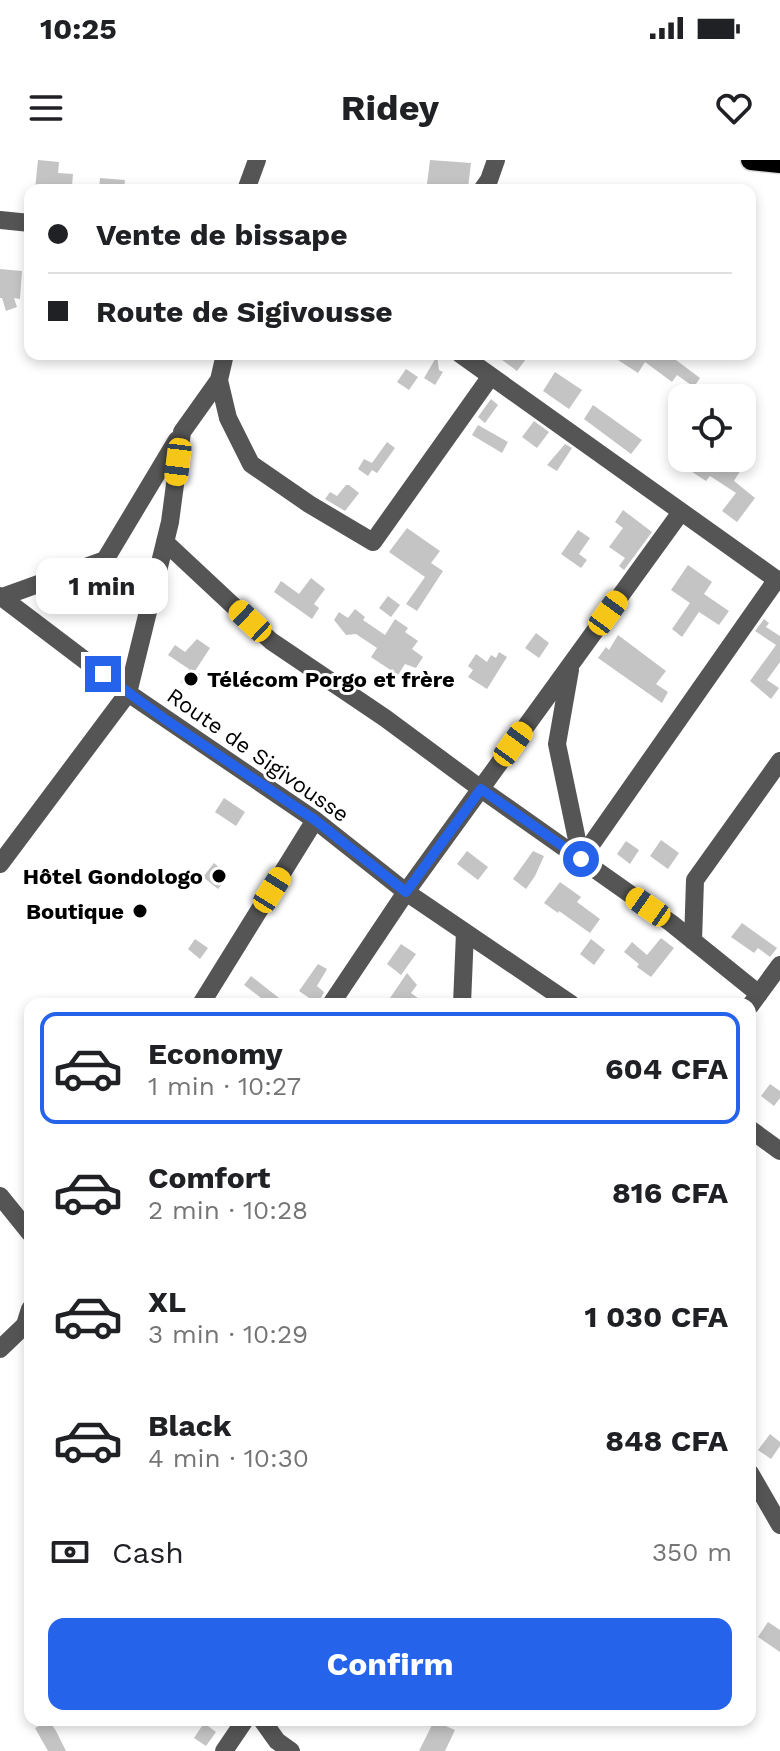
<!DOCTYPE html>
<meta charset="utf-8">
<style>
:root{--surface:#fff;--page:#f6f6f6;--text:#202124;--muted:#757577;--line:#e0e0e0;--accent:#2563eb}
body{margin:0;font-family:"Work Sans",sans-serif;background:var(--page);color:var(--text);height:100vh;display:flex;flex-direction:column;font-size:30px;white-space:nowrap}
*{box-sizing:border-box;margin:0}
p{font-size:26px;color:var(--muted)}
.icon{flex:none;width:44px;height:44px;fill:none;stroke:currentColor;stroke-width:2;stroke-linecap:round;stroke-linejoin:round}
.map{position:relative;flex:1;overflow:hidden}
.panel{position:absolute;left:24px;top:838px;width:732px;height:728px;display:flex;flex-direction:column;background:var(--surface);border-radius:16px;box-shadow:0 4px 12px #0003}
.panel>*{flex:none}
.top-card{position:absolute;left:24px;top:24px;width:732px;height:176px;border-radius:16px;box-shadow:0 4px 12px #0003;display:grid;align-content:center;height:176px;padding:0 24px;background:var(--surface)}
.controls{position:absolute;left:668px;top:224px;display:grid;gap:16px}
.controls a{display:grid;place-items:center;width:88px;height:88px;border-radius:16px;background:var(--surface);box-shadow:0 4px 12px #0003;font-size:40px}
.end{position:absolute;width:36px;height:36px;margin:-18px;border:10px solid #2563eb;background:#fff;box-shadow:0 0 0 4px #fff}
.from{border-radius:50%}
.bubble{position:absolute;height:56px;border-radius:16px;background:var(--surface);box-shadow:0 4px 12px #0003;font-size:26px;font-weight:700;line-height:56px;text-align:center}
.car{position:absolute;width:24px;height:48px;margin:-24px -12px;border-radius:10px;box-shadow:0 0 6px 2px #0007;background:linear-gradient(#f5c518 24%,#345 0 40%,#f5c518 0 76%,#345 0 86%,#f5c518 0)}
.top-card b{display:flex;align-items:center;gap:28px;height:76px;font-size:30px}
.top-card b+b{border-top:2px solid var(--line)}
.top-card i{width:20px;height:20px;background:var(--text)}
ul{padding:14px 0 0;list-style:none}
li{display:flex;align-items:center;gap:24px;height:112px;margin:0 16px 12px;padding:0 8px;border:4px solid transparent;border-radius:16px}
li div{flex:1}
li b{display:block;font-size:30px}
li em{font-style:normal;font-weight:700}
li.on{border-color:var(--accent)}
li>.icon{width:72px;height:72px;stroke-width:1.5}
.pay{display:flex;align-items:center;gap:20px;height:88px;padding:0 24px;font-size:30px}
.pay p{margin-inline-start:auto}
.primary-button{display:flex;gap:16px;margin-top:auto;padding:16px 24px}
.primary-button a{flex:1;height:92px;border-radius:16px;background:var(--accent);color:#fff;font-size:32px;font-weight:700;line-height:92px;text-align:center}
.status{display:flex;justify-content:space-between;align-items:center;height:56px;padding:0 40px;background:var(--surface);direction:ltr}
.status svg{height:22px;fill:currentColor}
header{display:flex;justify-content:space-between;align-items:center;height:104px;padding:0 24px;background:var(--surface);font-size:36px;font-weight:700}
.map>svg:first-child{display:block}
.building{fill:#c4c4c4}
.lines{fill:none;stroke-linecap:round;stroke-linejoin:round}
.major-casing{stroke:#dbdbdb;stroke-width:23}
.minor{stroke:#555;stroke-width:18}
.major{stroke:#000;stroke-width:20}
.route{stroke:#2563eb;stroke-width:10}
.poi-dot{fill:#000;stroke:#fff;stroke-width:3}
.labels{text-anchor:middle;dominant-baseline:central;stroke-width:6;stroke-linejoin:round;paint-order:stroke}
.poi-label{font-size:22px;font-weight:bold;fill:#000;stroke:#fff;text-anchor:end}
.street-label{font-size:22px;fill:#000;stroke:#fff}
</style>
<div class="status"><b>10:25</b><svg viewBox="0 0 49 12"><path d="M0 12V9h3v3zM5 12V6h3v6zM10 12V3h3v9zM15 12V0h3v12zM26 1h20v11H26zM47 4h2v5h-2z"/></svg></div>
<header><svg class="icon" aria-label="menu" viewBox="0 0 24 24"><path d="M4 6h16M4 12h16M4 18h16"/></svg>Ridey<svg class="icon" aria-label="heart" viewBox="0 0 24 24"><path d="M12 20l-8-8c-3-5 5-10 8-4 3-6 11-1 8 4z"/></svg></header>
<div class="map">
<svg width="780" height="1591" viewBox="0 0 780 1591">
<rect width="100%" height="100%" fill="#fff"/>
<path class="building" d="M38 0 59 2 58 13 73 14 72 26 57 25 56 30 35 29Z
M430 0 471 3 468 28 427 24Z
M100 18 125 20 124 30H99Z
M0 109 22 111 20 139 14 138 17 147 6 151 2 138H0Z
M494 194H519L526 199 517 211Z
M622 194H668L700 218 694 227 677 215 672 222 645 202 638 213 618 200Z
M437 196 439 210 443 212 435 225 424 218Z
M406 209 418 217 409 230 397 222Z
M555 212 582 230 569 249 543 231Z
M491 239 498 245 485 263 478 257Z
M593 245 642 280 631 294 584 259Z
M534 261 549 272 537 288 522 277Z
M478 265 508 282 502 293 472 275Z
M682 268V298L668 289Z
M387 282 395 288 377 313 372 310 368 316 358 309 364 299 372 303Z
M565 284 572 288 557 311 547 305Z
M692 298H748L734 321 755 338 737 362 722 351 736 333 710 316 706 321 686 308Z
M346 325H349L359 333 345 351 325 339 330 332 337 336Z
M623 350 652 372 624 410 619 406 625 398 609 387 623 368 615 362Z
M407 368 440 391 431 403 443 411 417 451 406 444 425 417 389 392Z
M578 370 590 378 579 394 587 400 581 408 561 394Z
M688 405 712 422 704 434 729 451 719 465 699 452 682 477 672 469 690 443 671 430Z
M311 418 325 429 314 444 319 448 312 459 274 432 281 421 299 434Z
M388 436 400 445 391 457 379 448Z
M355 449 365 457 363 460 385 475 395 459 408 468 405 472 418 481 412 489 423 497 416 508 405 504 398 515 371 497 377 488 356 474 346 475 334 460 339 452 348 458Z
M764 459 769 463 766 467 780 476V502L767 520 779 528 771 539 750 521 776 485 755 471Z
M536 473 549 483 539 498 525 488Z
M618 475 666 511 656 524 668 532 662 543 598 498 606 487 609 490Z
M197 479 210 488 195 511 200 514 190 529 181 522 189 509 168 495 175 485 185 492Z
M499 492 507 497 487 529 468 517 473 510 468 506 476 494 487 502 491 495 496 498Z
M224 638 245 652 236 666 215 652Z
M661 680 679 693 668 709 650 696Z
M626 681 639 690 630 704 617 694Z
M467 691 488 707 478 720 457 704Z
M533 691 544 696 535 716 526 729 513 719Z
M214 703 229 716 218 729 203 717Z
M560 722 581 737 577 742 600 759 590 773 559 751 558 753 544 743Z
M742 763 777 788 770 797 758 788 754 793 731 777Z
M661 778 674 788 651 817 637 807 639 804 624 792 632 782 647 795Z
M195 779 208 788 200 799 188 789Z
M591 779 605 790 594 805 580 794Z
M401 784 416 794 401 815 387 804Z
M318 804 327 809 317 826 324 832 318 844 299 831Z
M407 813 417 825 411 833 426 844H386Z
M251 816 270 831 287 844H269L244 825Z
M770 924 780 931V938L774 946 761 936Z
M770 1274 780 1282V1286L771 1299 758 1290Z
M768 1462 780 1470V1492L758 1477Z
M49 1560 56 1571 66 1591H48L35 1568Z
M434 1561 455 1570 445 1591H419Z
M204 1563 216 1572 206 1586 194 1578Z"/>
<g class="lines">
<g class="major-casing">
<path id="major" d="M751 0 780 3"/>
</g>
<path class="minor" d="M246 30 257 0
M482 30 489 20 496 0
M0 60 30 63
M460 194 780 422
M219 220 228 258 251 304 309 344 373 382 491 216
M165 382 271 481 385 558 481 629 671 763 759 834
M0 436 128 533 315 660 406 732 571 844
M2 437 105 400 177 280
M570 510 557 584 581 699
M581 699 777 419
M0 704 128 533 170 362 182 272 219 220 225 194
M693 781 695 720 780 601
M201 844 315 660
M331 844 406 732 681 352
M462 844 465 772
M750 846 780 805
M750 969 780 991
M0 1036 30 1073
M0 1189 25 1165 30 1149
M750 1313 780 1365
M262 1560 277 1581 291 1591
M224 1591 245 1560"/>
<use href="#major" class="major"/>
</g>
<g class="lines">
<path class="route" d="M103 514 166 560 315 660 406 732 481 629 581 699"/>
</g>
<g class="poi-dot">
<circle cx="191" cy="519" r="8"/>
<circle cx="219" cy="716" r="8"/>
<circle cx="140" cy="751" r="8"/>
</g>
<g class="labels">
<g class="poi-label">
<text x="207" y="519" text-anchor="start">Télécom Porgo et frère</text>
<text x="203" y="716">Hôtel Gondologo</text>
<text x="124" y="751">Boutique</text>
</g>
<g class="street-label">
<text transform="translate(258 595) rotate(35)">Route de Sigivousse</text>
</g>
</g>
</svg>
<div class="controls">
<a><svg class="icon" aria-label="locate" viewBox="0 0 24 24"><circle cx="12" cy="12" r="6"/><path d="M12 2v4M12 18v4M2 12h4M18 12h4"/></svg></a>
</div>
<i class="end from" style="left:581px;top:699px"></i>
<i class="end" style="left:103px;top:514px"></i>
<div class="bubble" style="left:36px;top:398px;width:132px">1 min</div>
<i class="car" style="left:178px;top:302px;rotate:187deg"></i>
<i class="car" style="left:608px;top:453px;rotate:36deg"></i>
<i class="car" style="left:250px;top:461px;rotate:313deg"></i>
<i class="car" style="left:513px;top:584px;rotate:36deg"></i>
<i class="car" style="left:272px;top:730px;rotate:32deg"></i>
<i class="car" style="left:648px;top:747px;rotate:305deg"></i>
<div class="top-card">
<b><i class="from"></i>Vente de bissape</b>
<b><i></i>Route de Sigivousse</b>
</div>
<section class="panel">
<ul>
<li class="on"><svg class="icon" aria-label="car" viewBox="0 0 24 24"><path d="M5 17H2v-5l4-1 3-4h7l3 4 3 1v5h-3M9 17h6M6 11h13"/><circle cx="7" cy="17" r="2"/><circle cx="17" cy="17" r="2"/></svg><div><b>Economy</b><p>1 min · 10:27</p></div><em>604 CFA</em></li>
<li><svg class="icon" aria-label="car" viewBox="0 0 24 24"><path d="M5 17H2v-5l4-1 3-4h7l3 4 3 1v5h-3M9 17h6M6 11h13"/><circle cx="7" cy="17" r="2"/><circle cx="17" cy="17" r="2"/></svg><div><b>Comfort</b><p>2 min · 10:28</p></div><em>816 CFA</em></li>
<li><svg class="icon" aria-label="car" viewBox="0 0 24 24"><path d="M5 17H2v-5l4-1 3-4h7l3 4 3 1v5h-3M9 17h6M6 11h13"/><circle cx="7" cy="17" r="2"/><circle cx="17" cy="17" r="2"/></svg><div><b>XL</b><p>3 min · 10:29</p></div><em>1 030 CFA</em></li>
<li><svg class="icon" aria-label="car" viewBox="0 0 24 24"><path d="M5 17H2v-5l4-1 3-4h7l3 4 3 1v5h-3M9 17h6M6 11h13"/><circle cx="7" cy="17" r="2"/><circle cx="17" cy="17" r="2"/></svg><div><b>Black</b><p>4 min · 10:30</p></div><em>848 CFA</em></li>
</ul>
<div class="pay"><svg class="icon" aria-label="cash" viewBox="0 0 24 24"><path d="M3 7h18v10H3z"/><circle cx="12" cy="12" r="2"/></svg>Cash<p>350 m</p></div>
<div class="primary-button"><a>Confirm</a></div>
</section>
</div>
